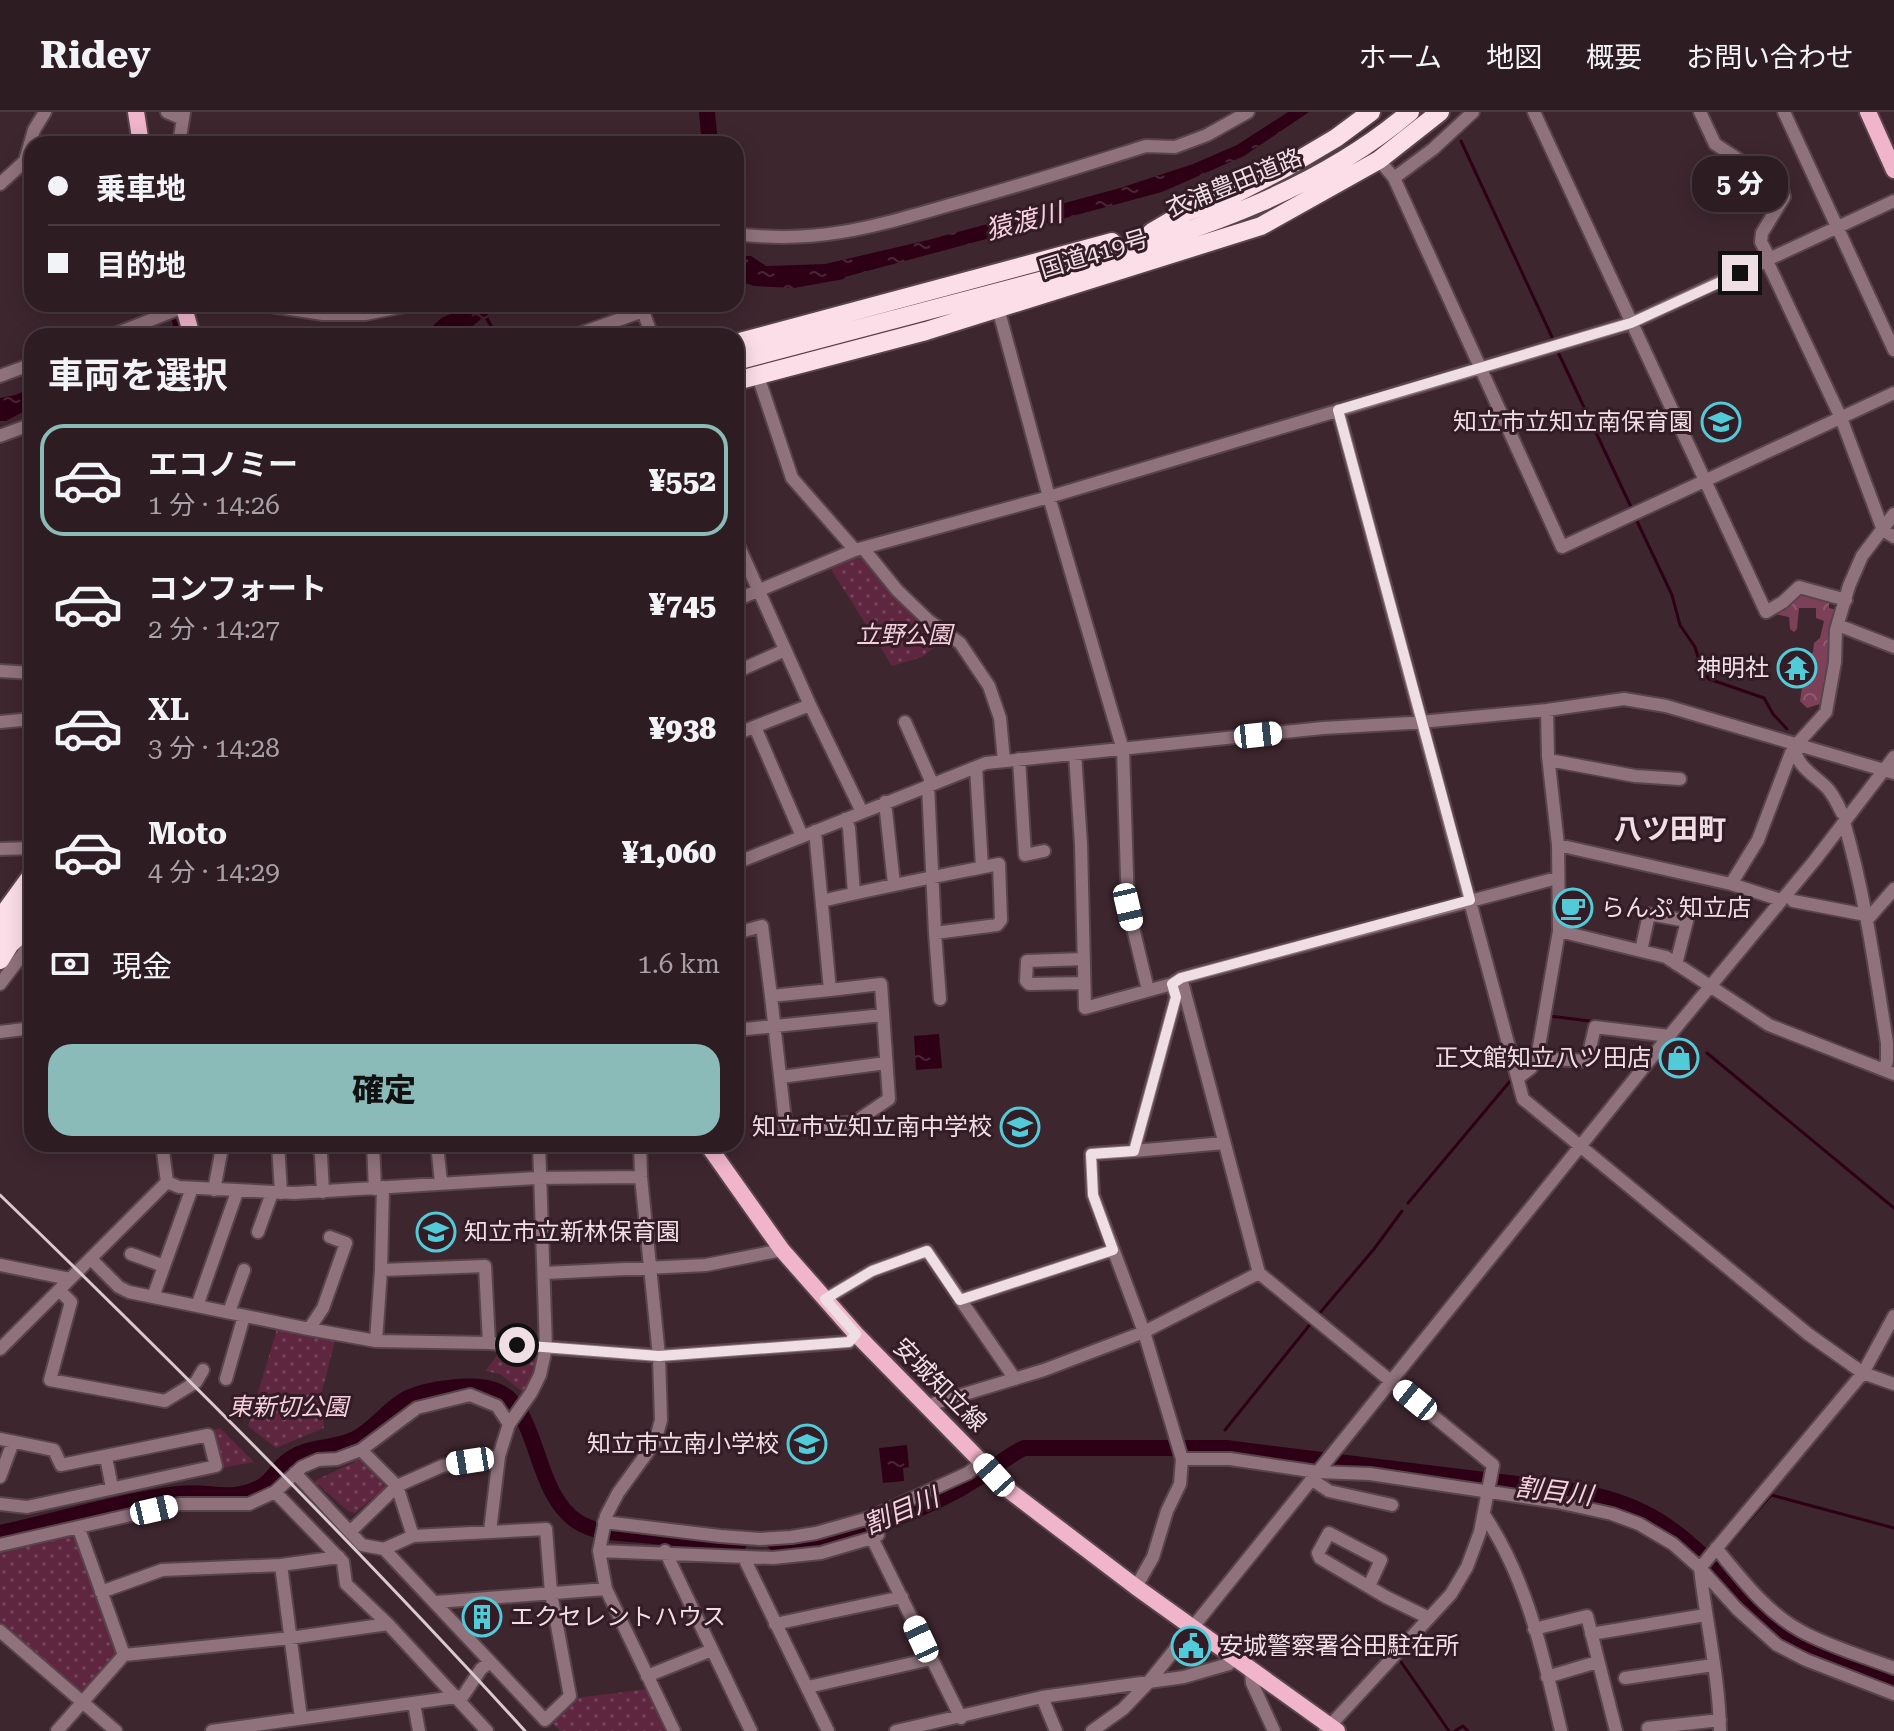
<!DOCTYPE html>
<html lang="ja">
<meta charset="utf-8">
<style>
:root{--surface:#2e1c23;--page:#3a2930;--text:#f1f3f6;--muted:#a7a1a6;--line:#493a41;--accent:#8bbbb9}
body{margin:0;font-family:"Roboto Serif","Noto Sans JP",serif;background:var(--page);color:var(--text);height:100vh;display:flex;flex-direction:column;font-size:30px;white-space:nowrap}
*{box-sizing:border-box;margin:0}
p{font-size:26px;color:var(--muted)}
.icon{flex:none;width:44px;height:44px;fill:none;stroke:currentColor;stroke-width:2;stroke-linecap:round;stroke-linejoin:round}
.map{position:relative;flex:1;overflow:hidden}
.side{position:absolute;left:24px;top:216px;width:720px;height:824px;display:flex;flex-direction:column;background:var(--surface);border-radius:24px;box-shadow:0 4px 20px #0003,0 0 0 2px var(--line)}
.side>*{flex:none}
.banner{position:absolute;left:24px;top:24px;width:720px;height:176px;border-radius:24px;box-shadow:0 4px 20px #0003,0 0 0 2px var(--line);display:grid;align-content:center;height:176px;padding:0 24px;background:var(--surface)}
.end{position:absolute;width:36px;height:36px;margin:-18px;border:10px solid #efdfe5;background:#111;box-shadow:0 0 0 4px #111}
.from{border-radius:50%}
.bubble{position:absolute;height:56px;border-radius:24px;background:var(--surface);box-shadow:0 4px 20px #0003,0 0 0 2px var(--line);font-size:26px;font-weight:800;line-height:56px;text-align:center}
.car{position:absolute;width:24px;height:48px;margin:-24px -12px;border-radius:10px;box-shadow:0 0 6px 2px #0007;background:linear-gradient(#fff 24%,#345 0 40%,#fff 0 76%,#345 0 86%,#fff 0)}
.banner b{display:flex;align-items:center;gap:28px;height:76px;font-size:30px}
.banner b+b{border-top:2px solid var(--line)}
.banner i{width:20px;height:20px;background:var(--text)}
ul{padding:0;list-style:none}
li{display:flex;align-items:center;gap:24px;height:112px;margin:0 16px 12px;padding:0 8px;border:4px solid transparent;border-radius:24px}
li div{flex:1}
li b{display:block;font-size:30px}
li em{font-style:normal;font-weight:800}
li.selected{border-color:var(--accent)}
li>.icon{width:72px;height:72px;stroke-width:1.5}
h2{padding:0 24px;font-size:36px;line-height:96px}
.pay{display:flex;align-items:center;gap:20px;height:88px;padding:0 24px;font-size:30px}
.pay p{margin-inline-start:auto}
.action{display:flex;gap:16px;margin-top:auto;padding:16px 24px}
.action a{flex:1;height:92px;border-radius:24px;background:var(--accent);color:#111;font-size:32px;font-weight:800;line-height:92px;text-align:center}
header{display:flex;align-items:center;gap:48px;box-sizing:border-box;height:112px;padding:0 40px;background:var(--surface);border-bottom:2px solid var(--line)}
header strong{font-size:38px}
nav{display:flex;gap:44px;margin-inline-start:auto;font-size:28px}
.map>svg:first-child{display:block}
.forest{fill:url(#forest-crowns)}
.park{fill:url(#park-dots)}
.water{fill:url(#water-ripples)}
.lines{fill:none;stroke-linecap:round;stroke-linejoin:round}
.stream{stroke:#2d0015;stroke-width:3}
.river{stroke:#2d0015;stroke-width:16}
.minor-casing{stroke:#5a444c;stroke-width:16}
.major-casing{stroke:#5a444c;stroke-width:20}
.highway-casing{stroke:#5a444c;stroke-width:22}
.minor{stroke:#8f727c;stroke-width:12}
.major{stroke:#f0b5cb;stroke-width:16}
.highway{stroke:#fbdee8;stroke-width:18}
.rail{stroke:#dac9cf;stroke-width:3}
.route{stroke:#efdfe5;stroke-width:10}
.labels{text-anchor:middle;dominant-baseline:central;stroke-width:6;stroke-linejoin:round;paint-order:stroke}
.street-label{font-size:24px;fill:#efdfe5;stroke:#331c25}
.poi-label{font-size:24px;fill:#efdfe5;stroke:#331c25;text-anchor:end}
.park-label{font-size:24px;font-style:italic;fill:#f6cfdd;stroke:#331c25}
.water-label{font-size:26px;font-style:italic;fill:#f8d1df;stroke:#331c25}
.quarter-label{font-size:28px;font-weight:bold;fill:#efdfe5;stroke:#331c25}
</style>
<header>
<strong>Ridey</strong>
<nav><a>ホーム</a><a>地図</a><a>概要</a><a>お問い合わせ</a></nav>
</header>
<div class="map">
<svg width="1894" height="1619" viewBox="0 0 1894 1619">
<defs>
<pattern id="forest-crowns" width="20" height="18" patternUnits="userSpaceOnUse" patternTransform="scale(2)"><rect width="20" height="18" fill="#7c4059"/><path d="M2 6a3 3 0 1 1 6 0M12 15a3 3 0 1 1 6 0" fill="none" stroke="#8f5b71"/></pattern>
<pattern id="park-dots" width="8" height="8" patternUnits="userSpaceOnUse" patternTransform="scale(2)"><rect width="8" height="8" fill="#5e263f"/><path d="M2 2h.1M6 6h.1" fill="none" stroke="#75455b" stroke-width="1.8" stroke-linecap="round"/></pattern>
<pattern id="water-ripples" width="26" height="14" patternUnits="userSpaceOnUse" patternTransform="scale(2)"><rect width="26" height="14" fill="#2d0015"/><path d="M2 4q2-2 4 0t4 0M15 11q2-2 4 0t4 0" fill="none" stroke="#4c2537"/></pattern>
</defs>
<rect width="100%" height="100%" fill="#3e262f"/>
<path class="forest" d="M1801 481 1829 490V496L1837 498 1823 591 1807 596 1800 589 1806 547 1813 540 1814 531 1820 526 1824 509 1816 506V496H1799L1797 517 1794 520 1790 517 1789 505 1775 502Z"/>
<path class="park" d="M862 439 944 523V528L922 545 892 554 829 454Z
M277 1217 335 1229 321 1283 324 1316 276 1336 248 1314Z
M502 1237 535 1239 539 1243 536 1263 524 1281 500 1262 485 1259Z
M220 1316 254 1350 221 1356 213 1318Z
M361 1347 386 1375 355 1401 348 1399 314 1369Z
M71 1421 77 1424 118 1543 84 1582H80L0 1512V1436Z
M649 1577 669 1619H560L552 1611V1606L575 1586Z"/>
<path class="water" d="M1288 0H1309L1244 44 1162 80 845 165 844 167 794 176 754 174 736 168V144H751L766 154 825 152 928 128 1120 76 1193 52 1237 33Z
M467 192H501L487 203 493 214 490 215 485 207H481L461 224H423C431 220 431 215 437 210 446 201 458 202 467 192Z
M175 205 177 210 200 218H242L284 224H146L167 218 173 213 171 206Z
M32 276V295L6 309H0V286L15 283Z
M939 922 942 956 916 958 914 924Z
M907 1333 909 1355 903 1356 904 1369 883 1371 879 1336Z"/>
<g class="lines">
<path class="stream" d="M1461 29 1552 225
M1558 240 1632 397
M1636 407 1672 483 1680 513 1695 535 1702 558 1709 567 1764 586 1773 602 1787 617
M1550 904 1597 910
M1707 941 1894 1096
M1408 1091 1511 968
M1319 1202 1374 1137 1402 1099
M1225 1318 1312 1210
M1225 1330 1226 1336
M1725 1436 1771 1383 1894 1416
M1712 1452 1714 1449
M1399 1547 1449 1619
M1056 1589 1128 1580
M1455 1619 1463 1614 1468 1619"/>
<path class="river" d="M707 0 710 32
M0 1421C58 1409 119 1389 178 1382 210 1378 231 1391 261 1375 272 1369 277 1357 286 1350 306 1333 333 1338 355 1327 375 1317 388 1296 408 1286 429 1276 476 1270 497 1279 540 1297 533 1382 578 1410 597 1422 621 1421 643 1423 675 1426 707 1429 739 1431
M775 1431C843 1428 920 1403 978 1366 995 1356 1005 1345 1024 1336H1226L1581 1380C1648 1393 1680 1419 1726 1467 1739 1480 1751 1495 1765 1507 1801 1537 1851 1549 1894 1566"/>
<g class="minor-casing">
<path id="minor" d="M167 0 183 7
M1534 0 1766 500 1783 490 1799 475 1846 488
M1700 0 1715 32 1782 76 1784 85 1762 121 1761 130 1770 147
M1784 0 1894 238
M179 32 184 0
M1379 48 1394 66 1562 435 1894 281
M1394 66 1433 37 1473 0
M0 72 25 49 34 18 45 0
M736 122C824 133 881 112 964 89 1025 72 1085 53 1146 34L1175 35 1207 23 1248 0
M1767 149 1841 306 1883 418 1894 425
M258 192 323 202H365L415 192
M998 196 1049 385 1123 638 1128 795 1148 878
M110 224 191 192
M495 224H498
M573 224 643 199 652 224
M0 264 32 252
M758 264 792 366 855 438
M1338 298 1523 987 1808 1222 1863 1261 1894 1272
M0 324 32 312
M736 428 810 593 862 700
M863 436 897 478 928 508 960 531 989 574 1000 606 1004 649
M736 488 855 438 1049 385 1631 211 1894 89
M1838 513 1894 535
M0 559 32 561
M736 560 785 538
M1547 598 1548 644 1558 733 1559 819 1666 845 1769 913 1894 962
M0 610 32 607
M905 610 932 671
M755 615 802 724
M736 622 810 593
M1797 632 1826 600 1835 550 1836 518 1849 474 1862 444 1894 402
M1795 635C1795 654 1816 664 1828 677 1834 684 1838 693 1842 701
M1075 642 1081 732 1085 896 1172 872 1181 866 1557 766
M1019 647 1025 743 1044 739
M1549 648 1635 664 1680 667
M976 655 982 755
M885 690 894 772
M845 707 849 716 854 781
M1844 710C1865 782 1875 857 1887 931V949L1884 958
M815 719 830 878 881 872 889 987 855 1010 786 1017 771 884 830 878
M1558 733 1731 772 1781 788
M0 737 32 736
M736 751 986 651 1323 616 1410 611 1547 598 1624 587 1666 594 1894 661
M1731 772 1758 728 1791 641 1794 640
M822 789C880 775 939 764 999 752L1001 808 997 813 935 821 928 673
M1793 789 1866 803
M1867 808 1894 777
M736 821 762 814 771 884
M935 821 940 887
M1641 839 1649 802 1687 809 1676 852
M1084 847 1027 849 1026 869 1029 872 1084 871
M1181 866 1259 1161 1493 1353 1480 1420 1467 1455 1451 1482 1325 1619
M0 872 32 830
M736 918 883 903
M0 920 32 916
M1537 946 1587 949 1595 915 1669 924
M781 965 886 951
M1518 966 1531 956 1537 946 1559 819
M162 1032 167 1070
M278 1032 281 1081
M317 1032 321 1043 323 1080
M373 1032 375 1077
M437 1032 441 1071
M640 1032 641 1065 659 1244 661 1308 655 1330 618 1381 606 1404 599 1439 606 1477 674 1619
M1134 1039 1224 1031
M167 1070 179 1075 294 1081 535 1066 641 1065
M214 1078 221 1041
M258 1120 272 1081
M131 1142 164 1154
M91 1147 119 1175 129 1180 309 1217 376 1229 489 1231 659 1244 849 1230 856 1222
M0 1153 70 1167
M381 1158 485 1154 489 1231
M545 1161 706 1153 782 1138
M59 1178 71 1190 50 1268 165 1289 196 1270 203 1258
M153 1185 192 1076
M825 1187 872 1159 927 1139 1015 1267
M960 1188 1113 1138
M197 1194 237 1080
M229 1200 244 1158
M309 1217 323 1196 346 1131 330 1125
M376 1229 381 1158 383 1075
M0 1237 167 1070
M226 1267 244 1204
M928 1295 935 1291 1044 1258 1144 1220 1259 1161
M0 1327 54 1338 61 1353 208 1323 216 1354 27 1395 0 1392
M361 1338 397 1374 413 1424
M106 1345 112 1376
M1182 1347H1230L1317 1360 1370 1362 1557 1390 1612 1402 1639 1412 1673 1432 1700 1456 1737 1497 1777 1533 1806 1548 1894 1582
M295 1361 362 1433 384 1437
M0 1365 13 1330
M1311 1367 1329 1379 1392 1393
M275 1380 343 1450 346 1472 388 1512 487 1619
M1484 1403C1527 1466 1544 1546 1561 1619
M869 1406 878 1423 872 1426 961 1606
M604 1410 720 1424 760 1427 791 1425 816 1421 869 1406 968 1361 982 1350
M79 1417 124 1543
M546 1417 551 1481 570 1584 545 1608 384 1437 413 1424Z
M490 1419 499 1344 509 1312 531 1281 540 1263 546 1236 539 1032
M350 1420 397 1374 442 1354 499 1344
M0 1433 179 1392H249L275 1380 302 1355 318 1348 337 1347 361 1338 417 1296 470 1283 497 1294 509 1312
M1716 1436C1741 1466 1766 1500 1801 1519 1830 1535 1863 1544 1894 1556
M599 1439 773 1446 821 1441 872 1426
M665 1439 751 1619
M744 1446 828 1619
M281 1453 339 1445
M1700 1456 1863 1261 1894 1204
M1700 1456C1706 1510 1719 1564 1720 1619
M1369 1474 1381 1448 1329 1421 1318 1441 1320 1446 1386 1485 1429 1506
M1136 1475 1153 1445 1167 1399 1180 1372 1182 1347 1144 1220 1093 1083 1091 1042 1134 1039 1176 885 1172 872
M101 1480 162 1458 281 1453 301 1606
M436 1490 606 1477
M775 1512 902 1485
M1534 1517 1587 1504 1616 1619
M0 1519 116 1619
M1591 1522 1705 1503
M1251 1559 1252 1571 1274 1619
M647 1564 712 1538
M1547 1565 1597 1550
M1625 1566 1713 1553
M808 1575 931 1547
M1042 1585 1056 1619
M414 1592 419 1619
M1648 1616 1720 1608
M57 1619 124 1543 290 1526 388 1512
M212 1619 463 1584 481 1557 490 1550
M896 1619 1042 1585 1184 1565 1229 1552 1234 1546
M1092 1619 1123 1597 1147 1572 1669 924 1815 748 1894 645"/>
</g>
<g class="major-casing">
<path id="major" d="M136 0 141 32
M1868 0 1894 58
M183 192 192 224
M707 1032 782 1138 856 1222 1011 1380 1136 1475 1337 1619"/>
</g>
<g class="highway-casing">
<path id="highway" d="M1152 120 1186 100 1227 86 1287 55 1336 26 1371 0
M1094 147C1205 117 1322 75 1410 0
M736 231 1112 130
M736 249 1108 151
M736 269 926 219 1261 114 1379 48 1440 0
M0 807 32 763
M0 831 32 784
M0 848 10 832 32 812"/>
</g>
<use href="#minor" class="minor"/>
<use href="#major" class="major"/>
<use href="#highway" class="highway"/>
<path class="rail" d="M0 1083C180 1257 357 1434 525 1619"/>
</g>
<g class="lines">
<path class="route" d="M517 1233 659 1244 849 1230 856 1222 825 1187 872 1159 927 1139 960 1188 1113 1138 1093 1083 1091 1042 1134 1039 1176 885 1172 872 1181 866 1470 788 1338 298 1631 211 1740 161"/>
</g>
<defs>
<g id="school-ring" transform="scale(2)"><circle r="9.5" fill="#331c25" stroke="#52cbd8" stroke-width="1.5"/><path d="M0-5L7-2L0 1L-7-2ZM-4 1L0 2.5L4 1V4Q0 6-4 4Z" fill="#52cbd8"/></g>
<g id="temple-ring" transform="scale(2)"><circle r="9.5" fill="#331c25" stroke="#52cbd8" stroke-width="1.5"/><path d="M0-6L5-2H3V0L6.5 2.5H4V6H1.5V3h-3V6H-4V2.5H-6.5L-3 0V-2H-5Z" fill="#52cbd8"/></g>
<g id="cafe-ring" transform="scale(2)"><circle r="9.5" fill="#331c25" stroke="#52cbd8" stroke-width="1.5"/><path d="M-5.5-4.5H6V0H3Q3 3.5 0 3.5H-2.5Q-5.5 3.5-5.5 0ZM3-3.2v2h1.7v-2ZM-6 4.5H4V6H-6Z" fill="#52cbd8"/></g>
<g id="shop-ring" transform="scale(2)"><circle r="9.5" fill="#331c25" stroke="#52cbd8" stroke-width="1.5"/><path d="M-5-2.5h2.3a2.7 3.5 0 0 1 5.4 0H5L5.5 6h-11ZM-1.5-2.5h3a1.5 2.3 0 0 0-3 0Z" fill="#52cbd8"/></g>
<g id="building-ring" transform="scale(2)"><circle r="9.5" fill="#331c25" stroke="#52cbd8" stroke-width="1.5"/><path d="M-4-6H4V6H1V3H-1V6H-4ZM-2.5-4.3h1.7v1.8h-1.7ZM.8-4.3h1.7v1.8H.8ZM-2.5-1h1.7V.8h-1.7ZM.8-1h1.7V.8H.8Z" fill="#52cbd8"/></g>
<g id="civic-ring" transform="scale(2)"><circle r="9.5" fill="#331c25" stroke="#52cbd8" stroke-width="1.5"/><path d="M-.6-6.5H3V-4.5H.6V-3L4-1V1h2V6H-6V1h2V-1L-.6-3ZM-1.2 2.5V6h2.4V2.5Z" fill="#52cbd8"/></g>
</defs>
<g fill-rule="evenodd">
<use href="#school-ring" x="1721" y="310"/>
<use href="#temple-ring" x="1797" y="556"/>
<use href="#cafe-ring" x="1573" y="796"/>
<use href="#shop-ring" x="1679" y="946"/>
<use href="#school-ring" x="1020" y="1015"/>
<use href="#school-ring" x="436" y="1120"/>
<use href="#school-ring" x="807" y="1332"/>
<use href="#building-ring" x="482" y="1505"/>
<use href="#civic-ring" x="1191" y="1534"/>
</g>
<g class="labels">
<g class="street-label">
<text transform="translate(1234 71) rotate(-22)">衣浦豊田道路</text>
<text transform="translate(1094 142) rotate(-17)">国道419号</text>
<text transform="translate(940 1273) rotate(45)">安城知立線</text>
</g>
<g class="poi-label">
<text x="1693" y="310">知立市立知立南保育園</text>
<text x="1769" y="556">神明社</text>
<text x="1601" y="796" text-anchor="start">らんぷ 知立店</text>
<text x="1651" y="946">正文館知立八ツ田店</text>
<text x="992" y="1015">知立市立知立南中学校</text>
<text x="464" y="1120" text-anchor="start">知立市立新林保育園</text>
<text x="779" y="1332">知立市立南小学校</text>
<text x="510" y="1505" text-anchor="start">エクセレントハウス</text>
<text x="1219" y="1534" text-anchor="start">安城警察署谷田駐在所</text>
</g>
<g class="park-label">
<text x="904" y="523">立野公園</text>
<text x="288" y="1295">東新切公園</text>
</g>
<g class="water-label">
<text transform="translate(1024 109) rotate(-14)">猿渡川</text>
<text transform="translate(1554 1379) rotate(7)">割目川</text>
<text transform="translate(901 1399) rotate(-23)">割目川</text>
</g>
<g class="quarter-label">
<text x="1670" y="717">八ツ田町</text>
</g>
</g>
</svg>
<i class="end from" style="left:517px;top:1233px"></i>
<i class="end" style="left:1740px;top:161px"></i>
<div class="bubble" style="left:1692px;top:44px;width:96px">5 分</div>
<i class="car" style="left:1258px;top:623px;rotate:84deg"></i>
<i class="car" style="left:1128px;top:795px;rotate:167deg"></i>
<i class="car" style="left:1415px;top:1288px;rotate:309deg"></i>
<i class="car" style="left:470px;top:1349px;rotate:261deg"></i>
<i class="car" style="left:994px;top:1363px;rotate:318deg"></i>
<i class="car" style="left:154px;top:1398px;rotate:77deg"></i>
<i class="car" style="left:921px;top:1527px;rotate:335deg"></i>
<div class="banner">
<b><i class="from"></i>乗車地</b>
<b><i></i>目的地</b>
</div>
<section class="side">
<h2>車両を選択</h2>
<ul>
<li class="selected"><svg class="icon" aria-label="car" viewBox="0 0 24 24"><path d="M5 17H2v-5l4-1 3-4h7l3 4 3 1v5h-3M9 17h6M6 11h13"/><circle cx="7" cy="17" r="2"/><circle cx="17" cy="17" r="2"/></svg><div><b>エコノミー</b><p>1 分 · 14:26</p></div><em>¥552</em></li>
<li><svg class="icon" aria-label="car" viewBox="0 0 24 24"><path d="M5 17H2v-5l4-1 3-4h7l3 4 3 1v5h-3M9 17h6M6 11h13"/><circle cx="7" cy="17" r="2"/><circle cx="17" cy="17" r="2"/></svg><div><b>コンフォート</b><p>2 分 · 14:27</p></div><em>¥745</em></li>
<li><svg class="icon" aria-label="car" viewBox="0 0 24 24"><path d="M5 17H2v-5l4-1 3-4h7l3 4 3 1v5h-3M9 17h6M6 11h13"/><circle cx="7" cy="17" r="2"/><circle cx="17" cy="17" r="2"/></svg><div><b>XL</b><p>3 分 · 14:28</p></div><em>¥938</em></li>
<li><svg class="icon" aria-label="car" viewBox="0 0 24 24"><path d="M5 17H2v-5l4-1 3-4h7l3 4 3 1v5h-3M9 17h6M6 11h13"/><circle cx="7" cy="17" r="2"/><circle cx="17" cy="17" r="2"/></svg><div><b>Moto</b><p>4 分 · 14:29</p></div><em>¥1,060</em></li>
</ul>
<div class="pay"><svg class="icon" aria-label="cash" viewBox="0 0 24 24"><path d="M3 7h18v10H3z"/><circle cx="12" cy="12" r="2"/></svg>現金<p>1.6 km</p></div>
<div class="action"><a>確定</a></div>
</section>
</div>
